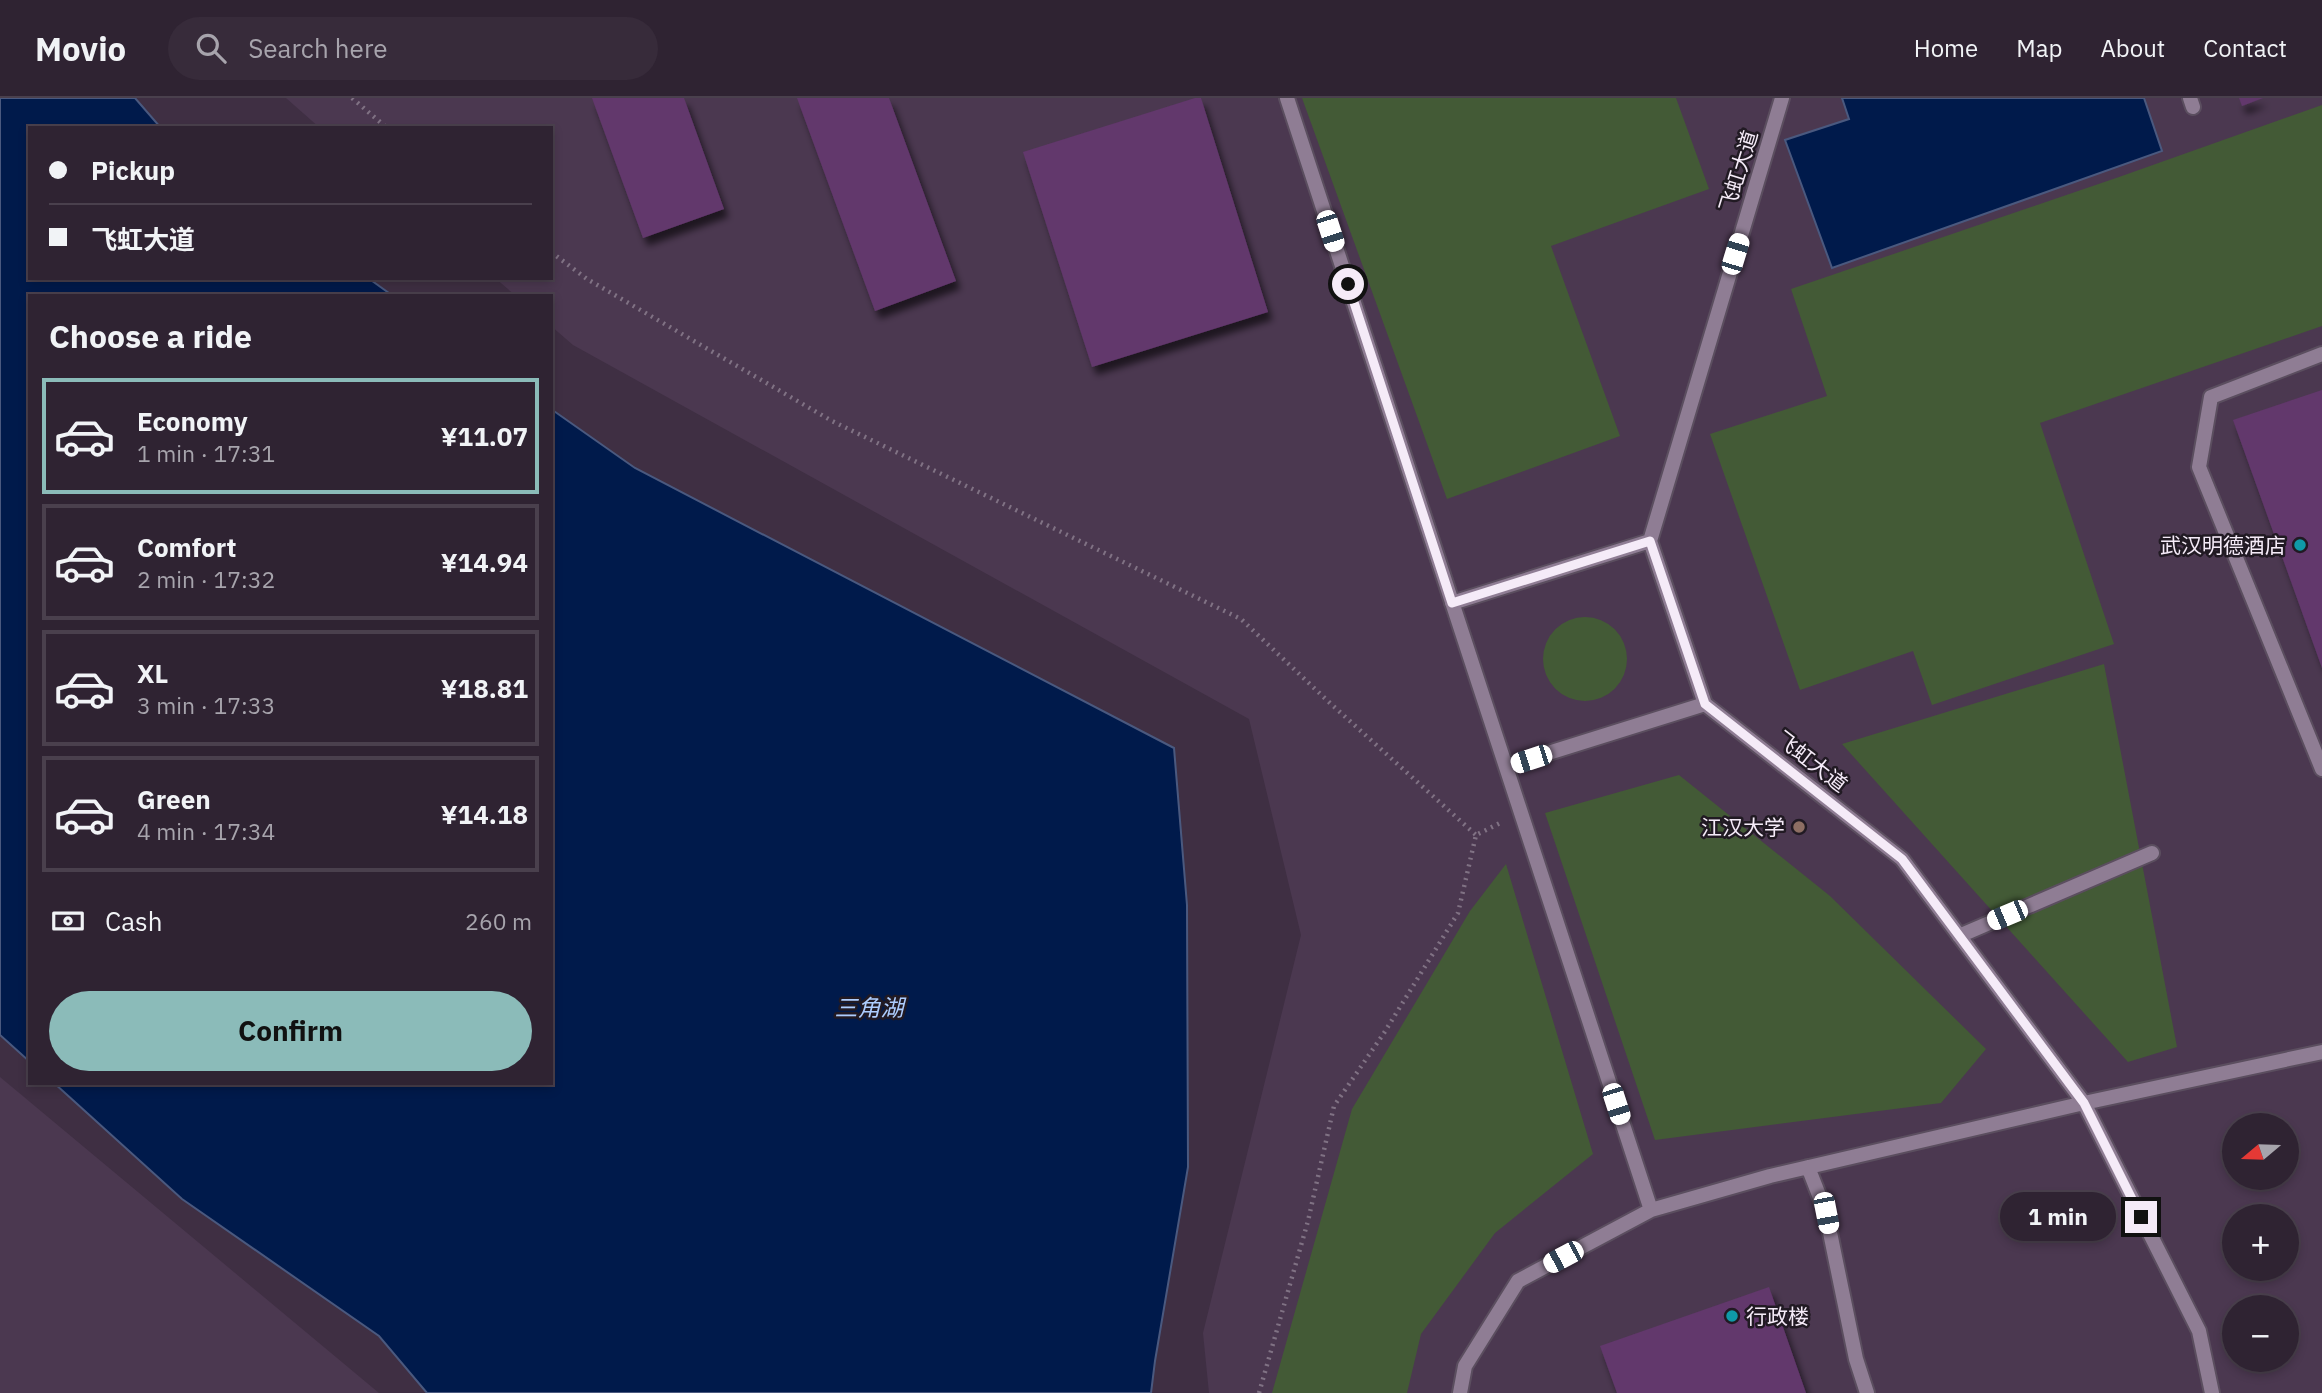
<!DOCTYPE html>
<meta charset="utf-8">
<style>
:root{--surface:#2f2332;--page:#372b3a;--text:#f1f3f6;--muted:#a7a4ac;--line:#4a404d;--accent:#8bbbb9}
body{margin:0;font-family:"IBM Plex Sans","Noto Sans SC",sans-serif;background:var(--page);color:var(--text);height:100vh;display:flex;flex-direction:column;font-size:26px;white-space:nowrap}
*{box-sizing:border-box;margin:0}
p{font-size:23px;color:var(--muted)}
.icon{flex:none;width:38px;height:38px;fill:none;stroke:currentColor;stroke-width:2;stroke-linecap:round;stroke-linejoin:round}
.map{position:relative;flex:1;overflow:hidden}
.sheet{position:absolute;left:28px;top:196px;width:525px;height:791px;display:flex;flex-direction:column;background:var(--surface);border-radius:0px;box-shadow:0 4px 10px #0003,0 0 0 2px var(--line)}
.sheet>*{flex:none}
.guide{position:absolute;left:28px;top:28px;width:525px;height:154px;border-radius:0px;box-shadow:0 4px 10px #0003,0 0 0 2px var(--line);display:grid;align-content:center;height:154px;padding:0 21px;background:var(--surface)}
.needle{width:46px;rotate:251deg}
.tools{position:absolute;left:2222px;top:1015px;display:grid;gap:14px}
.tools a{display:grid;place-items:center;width:77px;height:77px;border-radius:50%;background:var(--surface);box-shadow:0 4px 10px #0003,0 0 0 2px var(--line);font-size:35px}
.end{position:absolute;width:32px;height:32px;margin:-16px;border:9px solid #f5ebf8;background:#111;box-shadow:0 0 0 4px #111}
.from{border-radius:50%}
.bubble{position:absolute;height:49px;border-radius:24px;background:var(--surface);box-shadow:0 4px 10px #0003,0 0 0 2px var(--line);font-size:23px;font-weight:700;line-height:49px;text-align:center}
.car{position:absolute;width:21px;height:42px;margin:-21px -10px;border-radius:9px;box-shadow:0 0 5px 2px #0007;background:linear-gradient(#fff 24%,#345 0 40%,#fff 0 76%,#345 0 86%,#fff 0)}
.guide b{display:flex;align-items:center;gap:24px;height:66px;font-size:26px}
.guide b+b{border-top:2px solid var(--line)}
.guide i{width:18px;height:18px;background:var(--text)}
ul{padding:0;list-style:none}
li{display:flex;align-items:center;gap:21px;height:116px;margin:0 14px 10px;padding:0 7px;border:4px solid var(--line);border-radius:0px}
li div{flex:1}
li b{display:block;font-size:26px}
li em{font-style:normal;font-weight:700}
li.active{border-color:var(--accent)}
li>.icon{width:63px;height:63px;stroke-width:1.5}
h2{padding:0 21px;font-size:32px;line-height:84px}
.pay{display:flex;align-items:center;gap:18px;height:77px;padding:0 21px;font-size:26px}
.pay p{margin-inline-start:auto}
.action{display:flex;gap:14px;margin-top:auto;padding:14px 21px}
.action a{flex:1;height:80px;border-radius:42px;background:var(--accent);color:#111;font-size:28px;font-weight:700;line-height:80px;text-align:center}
header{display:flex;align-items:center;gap:42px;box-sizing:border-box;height:98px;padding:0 35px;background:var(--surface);border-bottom:2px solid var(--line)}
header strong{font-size:33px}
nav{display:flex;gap:38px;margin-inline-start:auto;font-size:24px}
.search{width:490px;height:63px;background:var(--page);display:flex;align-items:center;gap:18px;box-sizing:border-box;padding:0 24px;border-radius:38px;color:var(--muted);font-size:26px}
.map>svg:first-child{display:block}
.built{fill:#4b3850;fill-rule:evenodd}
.green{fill:#435a36}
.water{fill:#001a4b;stroke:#4a597f;stroke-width:2}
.building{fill:#62376c;filter:url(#shadow)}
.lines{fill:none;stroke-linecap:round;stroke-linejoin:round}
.service-casing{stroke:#5b4e5f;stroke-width:18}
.path{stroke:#807284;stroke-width:4.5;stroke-dasharray:2 5;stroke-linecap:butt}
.service{stroke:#8f7d94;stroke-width:14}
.route{stroke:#f5ebf8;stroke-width:9}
.culture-dot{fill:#0f9aa8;stroke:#211a23;stroke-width:2.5}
.education-dot{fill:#8d6e63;stroke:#211a23;stroke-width:2.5}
.labels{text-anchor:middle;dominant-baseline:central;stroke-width:5;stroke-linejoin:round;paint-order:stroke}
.street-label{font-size:21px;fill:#f5ebf8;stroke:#211a23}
.poi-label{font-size:21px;fill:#f5ebf8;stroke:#211a23;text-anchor:end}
.water-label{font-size:23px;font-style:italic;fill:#adcdfe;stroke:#211a23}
</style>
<header>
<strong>Movio</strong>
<div class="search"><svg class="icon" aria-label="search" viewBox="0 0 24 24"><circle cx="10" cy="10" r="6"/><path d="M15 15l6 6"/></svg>Search here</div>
<nav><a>Home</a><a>Map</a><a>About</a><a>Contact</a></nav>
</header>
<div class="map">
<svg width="2322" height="1295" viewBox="0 0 2322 1295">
<defs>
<filter id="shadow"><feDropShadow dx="4.5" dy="8" stdDeviation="3.5" flood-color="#0009"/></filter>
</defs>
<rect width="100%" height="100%" fill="#3f2f43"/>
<path class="built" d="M286 0H2322V1295H1209L1203 1235 1301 837 1249 621 573 247 551 228V198H516L495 180H551V30H320ZM2235 1027H2287V1080H2235ZM2235 1118H2287V1171H2235ZM2235 1209H2287V1262H2235Z
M0 979 379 1295H0Z"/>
<path class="green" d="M1302 0H1676L1709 91 1551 148 1620 338 1447 401Z
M2322 7V228L2040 325 2114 546 1932 607 1913 553 1800 592 1710 336 1827 298 1791 191 2119 79Z
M1543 561a42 42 0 1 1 84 0a42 42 0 1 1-84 0Z
M2104 566 2177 949 2128 964 1842 646Z
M1679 677 1830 798 1986 951 1941 1005 1655 1042 1545 715Z
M1506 766 1593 1056 1495 1135 1421 1236 1407 1295H1272L1352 1011 1470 813Z"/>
<path class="water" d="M0 0H135L161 30H30V180H368L393 198H30V964L0 937Z
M1842 0H2144L2162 53 1832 170 1785 42 1849 21Z
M551 311 635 370 1174 650 1187 807 1188 1069 1155 1263 1151 1295H427L379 1238 182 1101 54 985H551Z"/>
<path class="building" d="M592 0H684L724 111 643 140Z
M797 0H889L956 183 875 213Z
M1195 0H1201L1268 214 1092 269 1023 54Z
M2239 0H2263L2242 8Z
M2322 292V570L2233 322Z
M1769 1189 1806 1295H1617L1600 1248Z"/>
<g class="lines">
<g class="service-casing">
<path id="service" d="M1287 0 1651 1112
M1782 0 1650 443 1705 606 1902 761 2084 1005 2199 1233 2212 1295
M2190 0 2193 9
M2322 256 2211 299 2199 369 2322 671
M1452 505 1650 443
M1507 668 1705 606
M1959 838 2152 755
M1808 1069 1826 1115 1856 1261 1867 1295
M1460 1295 1465 1268 1518 1183 1651 1112 1770 1078 2084 1005 2322 954"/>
</g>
<path class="path" d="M352 0 387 30
M551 154 587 181 832 323 1241 521 1331 606 1476 737
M1259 1295 1308 1123 1334 1008 1384 935 1458 815 1476 737 1500 725"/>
<use href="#service" class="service"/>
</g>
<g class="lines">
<path class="route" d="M1348 186 1452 505 1650 443 1705 606 1902 761 2084 1005 2141 1119"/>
</g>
<g class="culture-dot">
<circle cx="2300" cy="447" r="7"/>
<circle cx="1732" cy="1218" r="7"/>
</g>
<circle class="education-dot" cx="1799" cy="729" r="7"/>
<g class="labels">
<g class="street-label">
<text transform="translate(1738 73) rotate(-73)">飞虹大道</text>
<text transform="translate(1812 663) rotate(38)">飞虹大道</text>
</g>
<g class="poi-label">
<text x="2286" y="447">武汉明德酒店</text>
<text x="1785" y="729">江汉大学</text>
<text x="1746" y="1218" text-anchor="start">行政楼</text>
</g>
<g class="water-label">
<text x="869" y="909">三角湖</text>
</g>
</g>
</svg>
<div class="tools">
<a><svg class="needle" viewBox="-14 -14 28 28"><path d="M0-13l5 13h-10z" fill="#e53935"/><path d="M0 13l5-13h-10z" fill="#a7a4ac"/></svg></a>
<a>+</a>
<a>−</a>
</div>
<i class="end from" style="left:1348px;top:186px"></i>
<i class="end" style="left:2141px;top:1119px"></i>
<div class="bubble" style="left:2000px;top:1094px;width:116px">1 min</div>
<i class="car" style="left:1330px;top:133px;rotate:162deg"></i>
<i class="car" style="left:1735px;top:156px;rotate:17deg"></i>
<i class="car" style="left:1531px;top:661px;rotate:252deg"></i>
<i class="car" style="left:2007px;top:817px;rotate:247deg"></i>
<i class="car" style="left:1616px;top:1006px;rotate:162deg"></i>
<i class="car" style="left:1826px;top:1115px;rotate:169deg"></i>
<i class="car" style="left:1563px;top:1159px;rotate:242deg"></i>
<div class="guide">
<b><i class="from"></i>Pickup</b>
<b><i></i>飞虹大道</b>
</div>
<section class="sheet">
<h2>Choose a ride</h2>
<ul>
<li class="active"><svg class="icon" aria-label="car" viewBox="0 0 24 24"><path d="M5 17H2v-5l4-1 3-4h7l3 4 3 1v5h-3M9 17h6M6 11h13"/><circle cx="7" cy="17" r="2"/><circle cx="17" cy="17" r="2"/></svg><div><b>Economy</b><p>1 min · 17:31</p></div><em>¥11.07</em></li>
<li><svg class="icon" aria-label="car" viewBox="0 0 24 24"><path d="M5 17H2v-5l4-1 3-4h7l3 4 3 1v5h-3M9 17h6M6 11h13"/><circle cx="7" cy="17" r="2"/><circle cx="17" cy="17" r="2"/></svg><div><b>Comfort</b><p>2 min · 17:32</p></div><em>¥14.94</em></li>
<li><svg class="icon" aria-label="car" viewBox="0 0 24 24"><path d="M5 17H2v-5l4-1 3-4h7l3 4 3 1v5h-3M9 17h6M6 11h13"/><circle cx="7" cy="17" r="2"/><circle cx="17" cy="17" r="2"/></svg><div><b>XL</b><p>3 min · 17:33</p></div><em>¥18.81</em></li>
<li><svg class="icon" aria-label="car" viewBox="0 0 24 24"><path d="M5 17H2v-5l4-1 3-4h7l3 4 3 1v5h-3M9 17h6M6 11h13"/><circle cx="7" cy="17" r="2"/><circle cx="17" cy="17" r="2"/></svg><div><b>Green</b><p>4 min · 17:34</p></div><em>¥14.18</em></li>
</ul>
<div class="pay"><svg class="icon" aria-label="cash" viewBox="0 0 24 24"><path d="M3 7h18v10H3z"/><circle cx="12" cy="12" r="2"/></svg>Cash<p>260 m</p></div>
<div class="action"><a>Confirm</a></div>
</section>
</div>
